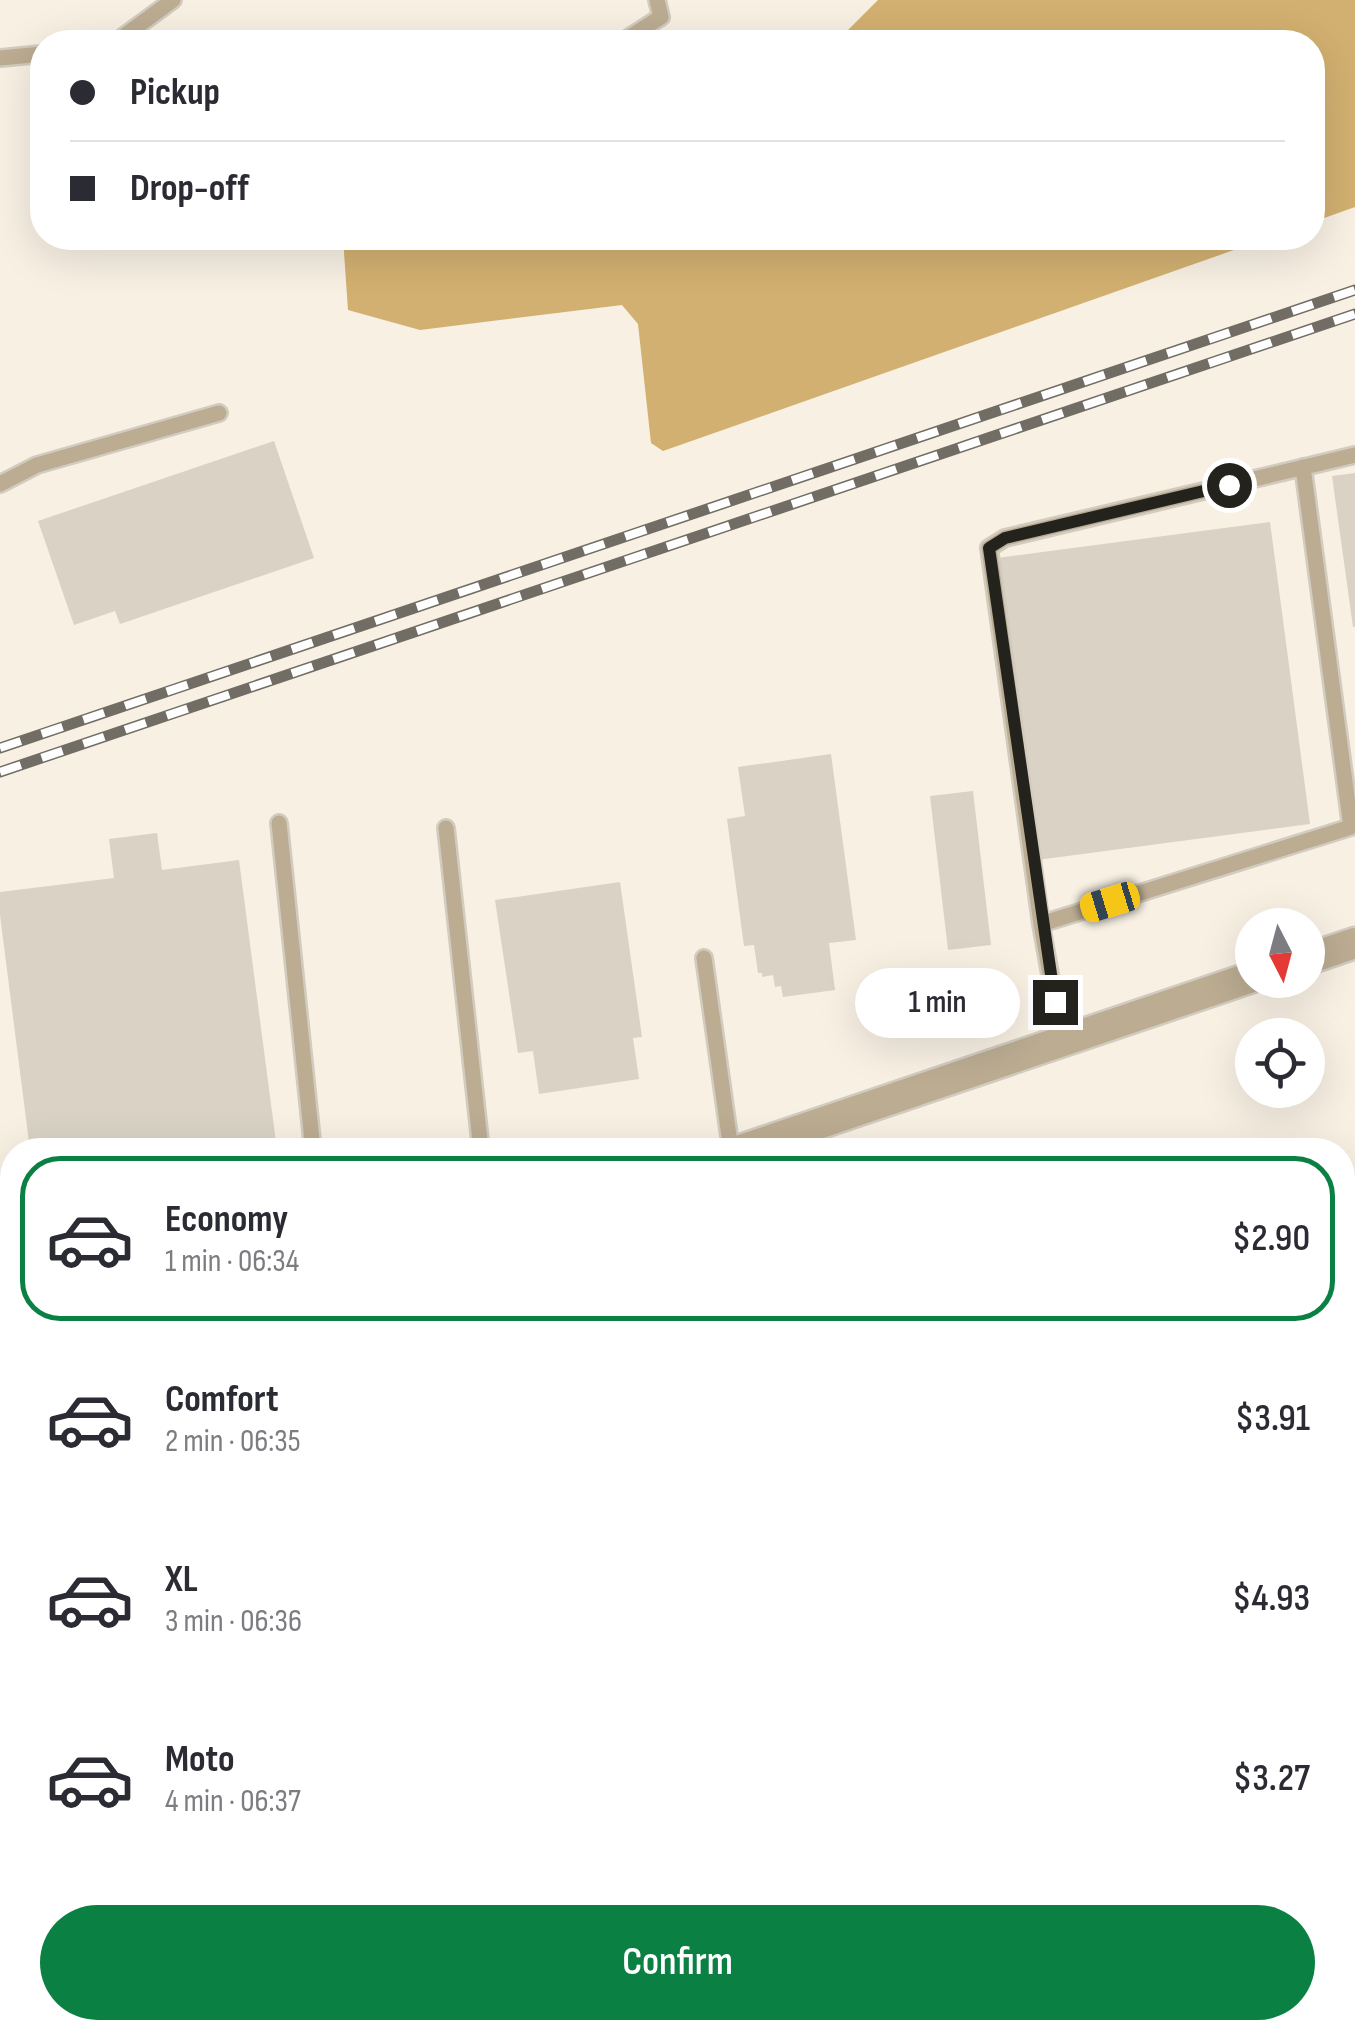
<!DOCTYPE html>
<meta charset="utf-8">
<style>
:root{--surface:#fff;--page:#f7f7f7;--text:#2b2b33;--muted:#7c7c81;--line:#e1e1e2;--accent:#0b8043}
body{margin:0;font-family:"Sofia Sans Condensed",sans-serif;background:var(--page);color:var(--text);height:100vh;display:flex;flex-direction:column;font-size:38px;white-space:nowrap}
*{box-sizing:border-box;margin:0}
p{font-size:32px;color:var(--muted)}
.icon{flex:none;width:55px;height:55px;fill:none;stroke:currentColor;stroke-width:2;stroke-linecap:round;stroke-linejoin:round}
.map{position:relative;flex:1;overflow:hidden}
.drawer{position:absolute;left:0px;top:1138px;width:1355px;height:902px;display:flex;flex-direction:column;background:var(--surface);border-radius:40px 40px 0 0;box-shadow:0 10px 40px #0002}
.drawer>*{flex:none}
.top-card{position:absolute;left:30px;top:30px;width:1295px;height:220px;border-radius:40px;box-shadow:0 10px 40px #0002;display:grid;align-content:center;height:220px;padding:0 40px;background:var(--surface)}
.needle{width:65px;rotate:174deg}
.controls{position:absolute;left:1235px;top:908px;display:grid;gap:20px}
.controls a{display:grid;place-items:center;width:90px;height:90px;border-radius:50%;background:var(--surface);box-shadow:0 10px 40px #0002;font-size:50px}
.end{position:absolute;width:45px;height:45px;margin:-22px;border:12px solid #24221d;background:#fff;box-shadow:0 0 0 5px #fff}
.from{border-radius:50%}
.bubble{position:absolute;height:70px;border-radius:35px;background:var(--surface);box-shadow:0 10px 40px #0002;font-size:32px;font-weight:600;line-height:70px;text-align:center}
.car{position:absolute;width:30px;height:60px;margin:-30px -15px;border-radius:12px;box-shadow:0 0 8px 2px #0007;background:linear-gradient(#f5c518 24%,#345 0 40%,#f5c518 0 76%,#345 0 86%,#f5c518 0)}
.top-card b{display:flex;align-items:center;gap:35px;height:95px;font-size:38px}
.top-card b+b{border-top:2px solid var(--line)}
.top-card i{width:25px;height:25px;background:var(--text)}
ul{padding:18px 0 0;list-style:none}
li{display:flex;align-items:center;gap:30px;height:165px;margin:0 20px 15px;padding:0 20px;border:5px solid transparent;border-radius:40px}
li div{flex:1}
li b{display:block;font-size:38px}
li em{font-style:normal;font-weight:600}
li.on{border-color:var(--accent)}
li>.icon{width:90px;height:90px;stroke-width:1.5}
.button{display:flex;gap:20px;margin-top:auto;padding:20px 40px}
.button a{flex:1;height:115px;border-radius:60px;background:var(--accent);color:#fff;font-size:40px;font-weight:600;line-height:115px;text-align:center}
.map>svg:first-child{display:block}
.forest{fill:#d2b071}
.building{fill:#d9d2c5}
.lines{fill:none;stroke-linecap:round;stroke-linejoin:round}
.lane-casing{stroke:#d2cbbf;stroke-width:20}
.street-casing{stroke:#d2cbbf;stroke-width:35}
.secondary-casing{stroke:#d2cbbf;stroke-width:48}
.primary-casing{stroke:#d2cbbf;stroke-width:52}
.lane{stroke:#bbac92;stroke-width:15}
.street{stroke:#bbac92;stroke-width:30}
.secondary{stroke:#a08a62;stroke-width:42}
.primary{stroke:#8d723f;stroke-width:48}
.rail-casing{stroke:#716d65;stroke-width:11}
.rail{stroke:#fefefe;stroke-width:8;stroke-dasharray:22;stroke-linecap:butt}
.route{stroke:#24221d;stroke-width:12}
</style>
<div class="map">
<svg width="1355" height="2039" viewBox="0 0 1355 2039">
<rect width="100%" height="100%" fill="#f8f0e3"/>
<path class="forest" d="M878 0H1355V207L1313 222 1312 42H836Z
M343 238H1268L663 451 651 443 638 324 622 305 420 330 348 310Z"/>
<path class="building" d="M274 441 314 558 120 624 115 611 74 625 38 521Z
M1355 473V627H1353L1332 476Z
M1270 522 1310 824 1037 860 997 558Z
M831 754 856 940 829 943 835 990 783 997 781 986 775 987 773 975 762 977V973H758L754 945 744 946 727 819 745 816 738 767Z
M973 791 991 945 948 950 930 796Z
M157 833 162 870 239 860 277 1150H178V1147L153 1150H30L0 915V892L114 878 109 839Z
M620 882 642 1037 633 1038 639 1079 539 1094 533 1051 518 1053 495 900Z
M1345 1465 1355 1537V1765L1342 1767Z
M142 2028H278L281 2039H108Z
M407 2028H506V2030L486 2033 487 2039H408Z"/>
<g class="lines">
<g class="lane-casing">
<path id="lane" d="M116 42 173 0
M622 42 661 17 657 0
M0 58 42 54
M0 484 37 465 219 413
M279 823 313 1150
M446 828 481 1150
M1041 924 989 548 1005 538 1355 455
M704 958 731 1150
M1062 1042 1041 924 1351 827 1303 467
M0 1202H12
M0 1709 12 1707
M0 2021 12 2020
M95 2028 97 2039
M340 2028 341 2039
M538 2028 542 2039
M654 2028 656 2039"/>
</g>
<g class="street-casing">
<path id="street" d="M1308 959 1355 943
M741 1150 1252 977
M0 1401 12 1397"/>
</g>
<g class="secondary-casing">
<path id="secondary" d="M0 1776 12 1867
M35 2028 36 2039"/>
</g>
<g class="primary-casing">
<path id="primary" d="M1342 1902 1355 1880
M1342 1961 1348 1975 1355 1981
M722 2039 762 2028
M1196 2039V2028
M1313 2039 1355 2027"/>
</g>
<use href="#lane" class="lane"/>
<use href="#street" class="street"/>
<use href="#secondary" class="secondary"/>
<use href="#primary" class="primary"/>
<g class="rail-casing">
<path id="rail" d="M0 748 1355 290
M0 772 1355 314"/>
</g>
<use href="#rail" class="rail"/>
</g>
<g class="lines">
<path class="route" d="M1055 1002 989 548 1005 538 1229 485"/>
</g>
</svg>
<div class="controls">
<a><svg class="needle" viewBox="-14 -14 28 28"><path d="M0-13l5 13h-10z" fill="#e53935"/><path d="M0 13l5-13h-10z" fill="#7c7c81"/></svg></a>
<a><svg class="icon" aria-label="locate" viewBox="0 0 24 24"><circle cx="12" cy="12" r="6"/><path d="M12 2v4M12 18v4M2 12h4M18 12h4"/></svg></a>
</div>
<i class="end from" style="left:1229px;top:485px"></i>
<i class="end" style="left:1055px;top:1002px"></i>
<div class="bubble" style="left:855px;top:968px;width:165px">1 min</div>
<i class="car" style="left:1110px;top:902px;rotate:253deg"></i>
<div class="top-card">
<b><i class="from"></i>Pickup</b>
<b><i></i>Drop-off</b>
</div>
<section class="drawer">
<ul>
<li class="on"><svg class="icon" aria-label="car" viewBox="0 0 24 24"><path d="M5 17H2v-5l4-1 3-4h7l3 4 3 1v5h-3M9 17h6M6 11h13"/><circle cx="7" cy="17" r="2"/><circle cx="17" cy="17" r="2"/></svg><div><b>Economy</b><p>1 min · 06:34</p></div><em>$2.90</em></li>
<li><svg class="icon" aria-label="car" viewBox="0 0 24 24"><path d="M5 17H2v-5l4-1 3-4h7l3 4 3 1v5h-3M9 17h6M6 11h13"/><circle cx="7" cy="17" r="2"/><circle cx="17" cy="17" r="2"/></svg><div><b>Comfort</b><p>2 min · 06:35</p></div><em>$3.91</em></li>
<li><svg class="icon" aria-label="car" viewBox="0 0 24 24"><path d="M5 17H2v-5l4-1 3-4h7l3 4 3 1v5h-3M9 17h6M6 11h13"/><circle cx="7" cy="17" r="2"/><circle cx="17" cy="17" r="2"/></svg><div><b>XL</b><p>3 min · 06:36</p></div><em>$4.93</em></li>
<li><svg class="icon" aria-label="car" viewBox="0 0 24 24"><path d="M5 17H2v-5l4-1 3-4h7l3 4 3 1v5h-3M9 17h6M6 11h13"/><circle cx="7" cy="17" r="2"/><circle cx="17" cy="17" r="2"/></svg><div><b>Moto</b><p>4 min · 06:37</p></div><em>$3.27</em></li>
</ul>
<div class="button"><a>Confirm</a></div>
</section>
</div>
